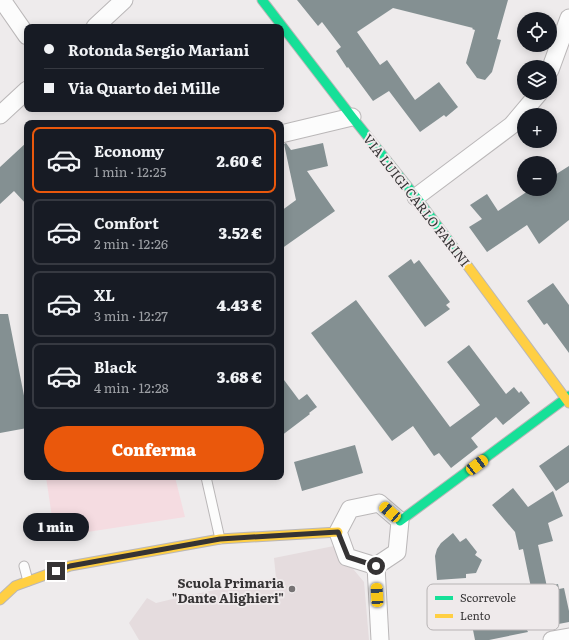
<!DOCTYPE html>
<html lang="it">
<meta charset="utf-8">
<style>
:root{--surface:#171b24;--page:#20242c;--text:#f1f3f6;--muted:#9ea1a6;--line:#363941;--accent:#ea580c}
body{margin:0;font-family:Literata,serif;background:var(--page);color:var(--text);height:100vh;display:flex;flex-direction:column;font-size:15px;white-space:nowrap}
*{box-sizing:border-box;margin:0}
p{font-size:13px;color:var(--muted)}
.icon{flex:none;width:22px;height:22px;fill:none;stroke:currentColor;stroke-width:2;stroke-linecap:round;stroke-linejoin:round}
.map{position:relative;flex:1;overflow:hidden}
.panel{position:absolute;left:24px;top:120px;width:260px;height:360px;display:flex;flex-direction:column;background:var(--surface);border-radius:8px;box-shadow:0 2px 10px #0003}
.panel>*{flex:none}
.banner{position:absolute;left:24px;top:24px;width:260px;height:88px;border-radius:8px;box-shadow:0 2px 10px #0003;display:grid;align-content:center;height:88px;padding:0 20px;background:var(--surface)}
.controls{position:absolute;left:517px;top:12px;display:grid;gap:8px}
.controls a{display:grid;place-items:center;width:40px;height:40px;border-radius:50%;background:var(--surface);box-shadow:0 2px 10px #0003;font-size:20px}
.end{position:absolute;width:18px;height:18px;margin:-9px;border:5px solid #353334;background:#fff;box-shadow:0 0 0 2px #fff}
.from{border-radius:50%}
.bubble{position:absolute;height:28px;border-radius:14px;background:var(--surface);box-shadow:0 2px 10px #0003;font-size:13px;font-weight:800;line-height:28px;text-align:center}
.car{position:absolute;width:12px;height:24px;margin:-12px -6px;border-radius:5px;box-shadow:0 0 3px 1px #0007;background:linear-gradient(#f5c518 24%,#345 0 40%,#f5c518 0 76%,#345 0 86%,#f5c518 0)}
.banner b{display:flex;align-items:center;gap:14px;height:38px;font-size:15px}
.banner b+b{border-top:1px solid var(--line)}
.banner i{width:10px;height:10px;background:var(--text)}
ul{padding:7px 0 0;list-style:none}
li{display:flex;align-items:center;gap:12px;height:66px;margin:0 8px 6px;padding:0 12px;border:2px solid var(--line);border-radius:8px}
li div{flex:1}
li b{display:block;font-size:15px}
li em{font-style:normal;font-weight:800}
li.selected{border-color:var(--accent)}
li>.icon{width:36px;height:36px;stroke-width:1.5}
.primary-button{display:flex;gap:8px;margin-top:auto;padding:8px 20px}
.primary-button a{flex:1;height:46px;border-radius:24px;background:var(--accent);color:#fff;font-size:16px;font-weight:800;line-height:46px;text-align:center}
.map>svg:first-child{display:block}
.built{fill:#e5dcde}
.green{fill:#f5dce1}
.building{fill:#849092}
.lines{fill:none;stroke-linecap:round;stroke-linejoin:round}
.lane-casing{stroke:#bab7b8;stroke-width:11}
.street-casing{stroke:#bab7b8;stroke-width:19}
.fast-casing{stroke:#bab7b8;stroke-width:11}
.slow-casing{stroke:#bab7b8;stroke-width:11}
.lane{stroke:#fcfcfc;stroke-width:9}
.street{stroke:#fcfcfc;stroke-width:17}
.fast{stroke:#16e098;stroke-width:9}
.slow{stroke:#ffcf43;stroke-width:9}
.route{stroke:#353334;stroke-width:5}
.poi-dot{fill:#767374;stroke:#efeaeb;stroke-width:1.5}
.labels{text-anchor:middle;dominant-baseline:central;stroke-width:4;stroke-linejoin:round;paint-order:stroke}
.street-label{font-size:13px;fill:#353334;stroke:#efeaeb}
.poi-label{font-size:13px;font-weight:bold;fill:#353334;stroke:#efeaeb;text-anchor:end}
.key{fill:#efeaeb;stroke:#b7b3b4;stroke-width:1}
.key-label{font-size:11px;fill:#353334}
</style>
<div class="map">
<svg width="569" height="640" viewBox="0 0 569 640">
<rect width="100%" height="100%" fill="#eeebec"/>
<path class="built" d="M334 546 364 582 369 640H139L129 623 147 598 156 603 185 596 276 578 274 558Z"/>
<path class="green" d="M46 477H175L185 517 55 537Z"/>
<path class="building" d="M297 0H508L497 39 501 40 492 72 485 80 477 78 466 63 475 30 472 29 473 28 393 8 357 32 380 65 387 60 415 100 439 82 458 107 446 117 444 115 420 132 389 91 373 101 348 67 347 68 336 51 341 47 322 22 318 26Z
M27 142V205L14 191 0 204V167Z
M286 143 291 150 323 143 328 166 307 171 335 211 281 249V211L296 200 284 144Z
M569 166V220L539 244 527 225 487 252 469 227 482 219 470 205 487 194 498 211 531 189H550V178Z
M411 259 414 264 419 260 450 302 446 305 450 309 425 327 388 276Z
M553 283 569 305V353L547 323 544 325 527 301Z
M356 300 450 427 480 405 447 362 469 345 506 394 514 387 519 393 521 391 530 403 503 425 496 417 471 438 478 447 451 468 439 453 434 456 413 426 392 441 311 333Z
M0 314H8L27 411V428L0 433Z
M281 376 299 400 307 394 317 407 309 413 310 414 281 436Z
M355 445 363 473 302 491 294 462Z
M569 445V482L556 491 539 466Z
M513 488 528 507 553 491 563 516 548 523 553 541 538 545 547 587 558 584 559 589 564 588 569 611V622L527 630 528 632 489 640H475L470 615 534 602 523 549 519 550 515 532 492 505Z
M453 533 460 542 466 538 477 552 475 555 482 560 476 573 466 574V578L437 580 435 556 437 549 441 543Z"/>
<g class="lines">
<g class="lane-casing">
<path id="lane" d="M206 477 220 539
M24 566 28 581"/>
</g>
<g class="street-casing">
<path id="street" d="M2 0 27 36
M95 27 124 0
M550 70 569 18
M0 115 27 90
M281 134 352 117
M416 197 512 125 539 93
M379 503 400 521 397 552 376 566 347 557 338 532 350 509Z
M376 566 380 640
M552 640 569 637"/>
</g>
<g class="fast-casing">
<path id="fast" d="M262 0 352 117 416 197 467 265
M400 521 569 396"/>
</g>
<g class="slow-casing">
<path id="slow" d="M467 265 569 403
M0 600 15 586 70 566 220 539 338 532"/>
</g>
<use href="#lane" class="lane"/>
<use href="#street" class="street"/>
<use href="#fast" class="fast"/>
<use href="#slow" class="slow"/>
</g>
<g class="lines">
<path class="route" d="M56 571 70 566 220 539 338 532 348 557 376 566"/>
</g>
<circle class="poi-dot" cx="292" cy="589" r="4"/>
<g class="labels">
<g class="street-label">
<text transform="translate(417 200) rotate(52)">VIA LUIGI CARLO FARINI</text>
</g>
<g class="poi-label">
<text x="284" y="582">Scuola Primaria<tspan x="284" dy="15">"Dante Alighieri"</tspan></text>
</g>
</g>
<rect x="427" y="584" width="132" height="46" rx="6" class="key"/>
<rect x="435" y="596" width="18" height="4" fill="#16e098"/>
<rect x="435" y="614" width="18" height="4" fill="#ffcf43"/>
<g class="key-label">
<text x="460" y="602">Scorrevole</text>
<text x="460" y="620">Lento</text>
</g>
</svg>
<div class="controls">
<a><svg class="icon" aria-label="locate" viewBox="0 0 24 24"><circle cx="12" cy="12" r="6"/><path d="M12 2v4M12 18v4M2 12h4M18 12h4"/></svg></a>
<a><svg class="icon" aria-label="layers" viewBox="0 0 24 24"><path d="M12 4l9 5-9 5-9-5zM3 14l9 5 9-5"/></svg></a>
<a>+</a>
<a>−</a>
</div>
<i class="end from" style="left:376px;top:566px"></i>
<i class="end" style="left:56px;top:571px"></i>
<div class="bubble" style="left:23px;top:513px;width:66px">1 min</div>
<i class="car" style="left:477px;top:465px;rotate:53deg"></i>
<i class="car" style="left:390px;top:512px;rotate:311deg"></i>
<i class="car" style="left:377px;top:595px;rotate:357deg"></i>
<div class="banner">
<b><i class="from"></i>Rotonda Sergio Mariani</b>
<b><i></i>Via Quarto dei Mille</b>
</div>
<section class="panel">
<ul>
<li class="selected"><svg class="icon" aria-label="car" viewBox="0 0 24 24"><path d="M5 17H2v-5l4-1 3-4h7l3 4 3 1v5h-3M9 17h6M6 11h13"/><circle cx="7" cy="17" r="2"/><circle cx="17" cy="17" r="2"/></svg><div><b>Economy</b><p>1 min · 12:25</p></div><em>2.60 €</em></li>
<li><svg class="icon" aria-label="car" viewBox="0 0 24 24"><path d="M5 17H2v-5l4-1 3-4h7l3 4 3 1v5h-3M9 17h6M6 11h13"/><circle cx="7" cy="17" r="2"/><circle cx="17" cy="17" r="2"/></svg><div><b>Comfort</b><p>2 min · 12:26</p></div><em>3.52 €</em></li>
<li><svg class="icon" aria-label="car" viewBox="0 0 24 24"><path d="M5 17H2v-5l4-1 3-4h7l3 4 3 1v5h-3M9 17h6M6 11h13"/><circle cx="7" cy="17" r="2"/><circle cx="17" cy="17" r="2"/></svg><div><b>XL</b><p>3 min · 12:27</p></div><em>4.43 €</em></li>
<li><svg class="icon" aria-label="car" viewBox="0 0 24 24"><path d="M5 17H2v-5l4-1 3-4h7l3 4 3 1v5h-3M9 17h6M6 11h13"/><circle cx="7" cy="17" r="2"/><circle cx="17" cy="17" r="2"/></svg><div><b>Black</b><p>4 min · 12:28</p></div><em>3.68 €</em></li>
</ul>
<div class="primary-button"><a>Conferma</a></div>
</section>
</div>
